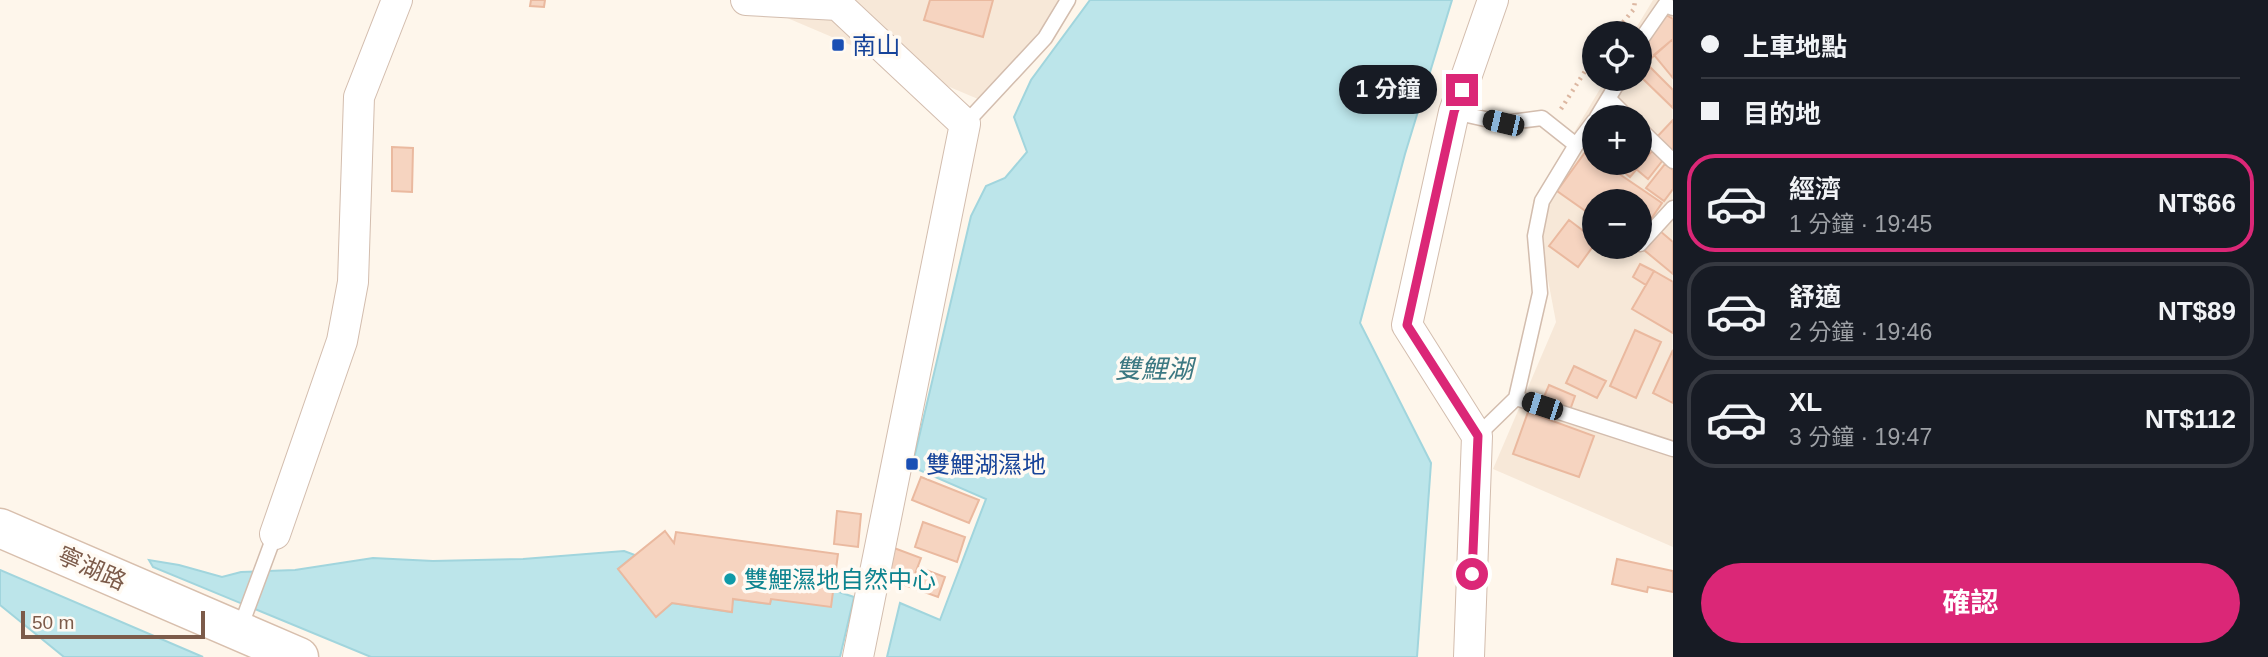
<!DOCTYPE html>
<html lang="zh-TW">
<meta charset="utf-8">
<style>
:root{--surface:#171b24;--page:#20242c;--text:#f1f3f6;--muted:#9ea1a6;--line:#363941;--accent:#db2777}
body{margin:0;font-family:Helvetica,"Noto Sans TC",sans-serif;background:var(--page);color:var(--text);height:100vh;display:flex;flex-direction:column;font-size:26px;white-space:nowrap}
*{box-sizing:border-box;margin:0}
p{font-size:23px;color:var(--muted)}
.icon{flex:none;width:38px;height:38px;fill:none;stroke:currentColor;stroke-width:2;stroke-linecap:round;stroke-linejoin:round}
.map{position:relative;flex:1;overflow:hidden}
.drawer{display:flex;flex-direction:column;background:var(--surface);width:595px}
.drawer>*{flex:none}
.guide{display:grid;align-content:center;height:154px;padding:0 28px;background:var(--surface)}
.fabs{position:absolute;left:1582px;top:21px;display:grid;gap:14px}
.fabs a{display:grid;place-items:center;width:70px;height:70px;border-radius:50%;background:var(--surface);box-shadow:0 4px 10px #0003;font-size:35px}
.scale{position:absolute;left:21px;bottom:18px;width:184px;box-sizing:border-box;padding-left:7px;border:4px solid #7c5b4a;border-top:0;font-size:19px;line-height:24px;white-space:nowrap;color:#7c5b4a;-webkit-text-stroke:5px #fffaf3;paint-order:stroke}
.end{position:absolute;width:32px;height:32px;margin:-16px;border:9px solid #db2777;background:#fff;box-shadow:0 0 0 4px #fff}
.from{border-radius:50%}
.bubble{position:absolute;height:49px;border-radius:24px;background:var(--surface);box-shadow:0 4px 10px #0003;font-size:23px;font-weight:700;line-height:49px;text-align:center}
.car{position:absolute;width:21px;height:42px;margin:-21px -10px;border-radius:9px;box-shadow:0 0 5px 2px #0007;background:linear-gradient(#222 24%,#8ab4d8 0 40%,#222 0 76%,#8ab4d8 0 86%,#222 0)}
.guide b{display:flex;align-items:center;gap:24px;height:66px;font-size:26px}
.guide b+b{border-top:2px solid var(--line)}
.guide i{width:18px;height:18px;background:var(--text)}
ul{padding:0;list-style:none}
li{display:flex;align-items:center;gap:21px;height:98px;margin:0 14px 10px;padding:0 14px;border:4px solid var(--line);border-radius:28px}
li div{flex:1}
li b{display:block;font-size:26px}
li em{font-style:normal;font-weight:700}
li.on{border-color:var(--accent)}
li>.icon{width:63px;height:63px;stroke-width:1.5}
.action{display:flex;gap:14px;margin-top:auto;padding:14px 28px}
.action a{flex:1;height:80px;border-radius:42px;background:var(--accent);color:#fff;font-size:28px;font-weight:700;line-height:80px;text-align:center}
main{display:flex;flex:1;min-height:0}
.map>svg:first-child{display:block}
.residential{fill:#f7e8d8;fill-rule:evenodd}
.water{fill:#bce5ea;stroke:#a1d5dd;stroke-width:2}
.building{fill:#f6d4c0;stroke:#eab99f;stroke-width:2}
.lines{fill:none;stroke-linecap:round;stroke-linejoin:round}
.lane-casing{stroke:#d3bdae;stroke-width:17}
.street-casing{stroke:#d3bdae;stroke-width:32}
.secondary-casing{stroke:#d8bfad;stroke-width:41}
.path{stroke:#dcb7a1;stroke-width:4.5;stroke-dasharray:2 5;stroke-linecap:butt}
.lane{stroke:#fff;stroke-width:14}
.street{stroke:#fff;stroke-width:30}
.secondary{stroke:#fff;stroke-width:38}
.route{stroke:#db2777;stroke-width:9}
.transit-dot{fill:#1a4fb4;stroke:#fffaf3;stroke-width:2.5}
.culture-dot{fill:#0f9aa8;stroke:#fffaf3;stroke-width:2.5}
.labels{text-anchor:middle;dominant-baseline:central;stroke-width:7;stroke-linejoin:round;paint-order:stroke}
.transit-label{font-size:24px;fill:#164399;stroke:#fffaf3;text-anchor:start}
.street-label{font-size:24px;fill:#7c5b4a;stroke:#fffaf3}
.culture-label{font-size:24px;fill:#0d838f;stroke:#fffaf3;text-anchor:start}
.water-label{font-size:26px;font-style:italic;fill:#3c7882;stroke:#fffaf3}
</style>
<main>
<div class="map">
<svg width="1673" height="657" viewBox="0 0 1673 657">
<rect width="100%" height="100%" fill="#fef6eb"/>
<path class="residential" d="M745 0H1063L985 102Z
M1653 0H1673V547L1493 469 1556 322 1533 201 1606 79H1640V33H1633ZM1594 117H1640V163H1594ZM1594 201H1640V247H1594Z"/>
<path class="water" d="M1090 0H1452L1405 154 1360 323 1431 463 1417 657H887L900 603 940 620 986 499 912 467 971 216 986 186 1005 178 1027 152 1014 117 1031 80Z
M624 551 635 555 618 569 656 616 672 603 731 612 733 599 770 604 771 599 833 590 854 597 840 657H371L153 567 149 560 179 565 222 577 241 572 295 570 373 558 433 561 523 559Z
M0 570 203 657H64L0 605Z"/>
<path class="building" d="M531 0H545L544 7 530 6Z
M930 0H993L983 37 924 20Z
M1666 15 1673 19V39L1646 63 1640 57V49Z
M1673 39V78L1654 55Z
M1644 61 1673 90V108L1640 76V65Z
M1673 120V156L1655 139Z
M1640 141 1652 151 1630 177 1613 163H1640Z
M392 147 413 148 412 192 392 191Z
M1586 151 1594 157V163H1603L1662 203 1640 235V201H1594V217L1557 191Z
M1652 151 1663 160 1648 179 1636 169Z
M1665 164 1673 170V189L1664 201 1646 188Z
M1569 220 1594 239V245L1578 267 1549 246Z
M1660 231 1673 242V274L1644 250Z
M1640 264 1654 271 1646 285 1633 277Z
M1654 271 1673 282V333L1632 309Z
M1635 330 1661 342 1636 398 1610 386Z
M1673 350V403L1653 393Z
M1574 366 1606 381 1597 398 1566 383Z
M1549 385 1575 396 1570 410 1543 399Z
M1528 412 1594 436 1579 477 1513 454Z
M921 477 979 500 969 523 912 500Z
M837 511 861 514 858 547 834 544Z
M923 522 965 537 957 562 915 547Z
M665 531 674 543 676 532 838 554 831 607 771 599 770 604 733 599 732 612 672 603 656 617 618 569Z
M894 548 921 558 910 587 884 577Z
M1617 559 1673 571V592L1648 587 1647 592 1612 584Z
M918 567 945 577 938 597 910 587Z"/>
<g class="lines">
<g class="lane-casing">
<path id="lane" d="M1640 41 1665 5 1673 8
M1610 100 1627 117
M1454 112 1503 123 1542 118 1576 145 1594 121
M1597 117 1620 79
M965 124 1045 38 1068 0
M1640 129 1673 161
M1640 244 1673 208
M1516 398 1673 449
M1477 436 1516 398 1540 293 1535 236 1542 201 1576 145
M239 631 275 534"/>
</g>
<g class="street-casing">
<path id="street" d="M746 0 838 5 965 124 858 657
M275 534 342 341 353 282 359 97 397 0
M1469 657 1477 436 1407 325 1454 112 1493 0"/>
</g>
<g class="secondary-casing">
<path id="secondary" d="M0 528 299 657"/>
</g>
<path class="path" d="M1614 33 1634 9 1635 0
M1561 109 1594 57"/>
<use href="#lane" class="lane"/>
<use href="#street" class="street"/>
<use href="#secondary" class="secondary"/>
</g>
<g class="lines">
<path class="route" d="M1462 90 1454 112 1407 325 1478 436 1472 574"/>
</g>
<g class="transit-dot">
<rect x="831" y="38" width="14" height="14" rx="3.5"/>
<rect x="905" y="457" width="14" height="14" rx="3.5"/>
</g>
<circle class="culture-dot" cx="730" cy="579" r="7"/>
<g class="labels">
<g class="transit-label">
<text x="852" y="45">南山</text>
<text x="926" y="464">雙鯉湖濕地</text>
</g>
<g class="street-label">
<text transform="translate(92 568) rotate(24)">寧湖路</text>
</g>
<g class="culture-label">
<text x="744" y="579">雙鯉濕地自然中心</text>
</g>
<g class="water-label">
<text x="1154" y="369">雙鯉湖</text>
</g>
</g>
</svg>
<div class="fabs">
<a><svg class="icon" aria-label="locate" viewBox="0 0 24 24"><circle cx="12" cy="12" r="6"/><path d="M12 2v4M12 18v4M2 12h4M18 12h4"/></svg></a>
<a>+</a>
<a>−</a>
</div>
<div class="scale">50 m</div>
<i class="end from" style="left:1472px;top:574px"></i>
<i class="end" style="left:1462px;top:90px"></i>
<div class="bubble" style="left:1339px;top:65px;width:98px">1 分鐘</div>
<i class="car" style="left:1503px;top:123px;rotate:283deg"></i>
<i class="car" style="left:1542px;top:406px;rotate:288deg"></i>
</div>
<section class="drawer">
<div class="guide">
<b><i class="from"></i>上車地點</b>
<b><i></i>目的地</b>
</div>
<ul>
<li class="on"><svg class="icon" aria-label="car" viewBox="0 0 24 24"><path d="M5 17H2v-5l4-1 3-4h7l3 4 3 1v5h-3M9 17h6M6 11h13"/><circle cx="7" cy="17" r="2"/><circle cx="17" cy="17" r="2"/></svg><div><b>經濟</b><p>1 分鐘 · 19:45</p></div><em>NT$66</em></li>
<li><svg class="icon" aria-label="car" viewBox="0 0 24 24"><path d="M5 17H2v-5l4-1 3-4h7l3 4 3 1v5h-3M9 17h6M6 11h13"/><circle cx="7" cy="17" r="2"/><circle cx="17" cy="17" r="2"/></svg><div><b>舒適</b><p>2 分鐘 · 19:46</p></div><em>NT$89</em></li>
<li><svg class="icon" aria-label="car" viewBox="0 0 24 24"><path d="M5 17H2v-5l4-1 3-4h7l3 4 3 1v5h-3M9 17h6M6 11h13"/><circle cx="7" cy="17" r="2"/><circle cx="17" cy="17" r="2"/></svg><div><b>XL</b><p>3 分鐘 · 19:47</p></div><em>NT$112</em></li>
</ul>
<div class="action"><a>確認</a></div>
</section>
</main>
